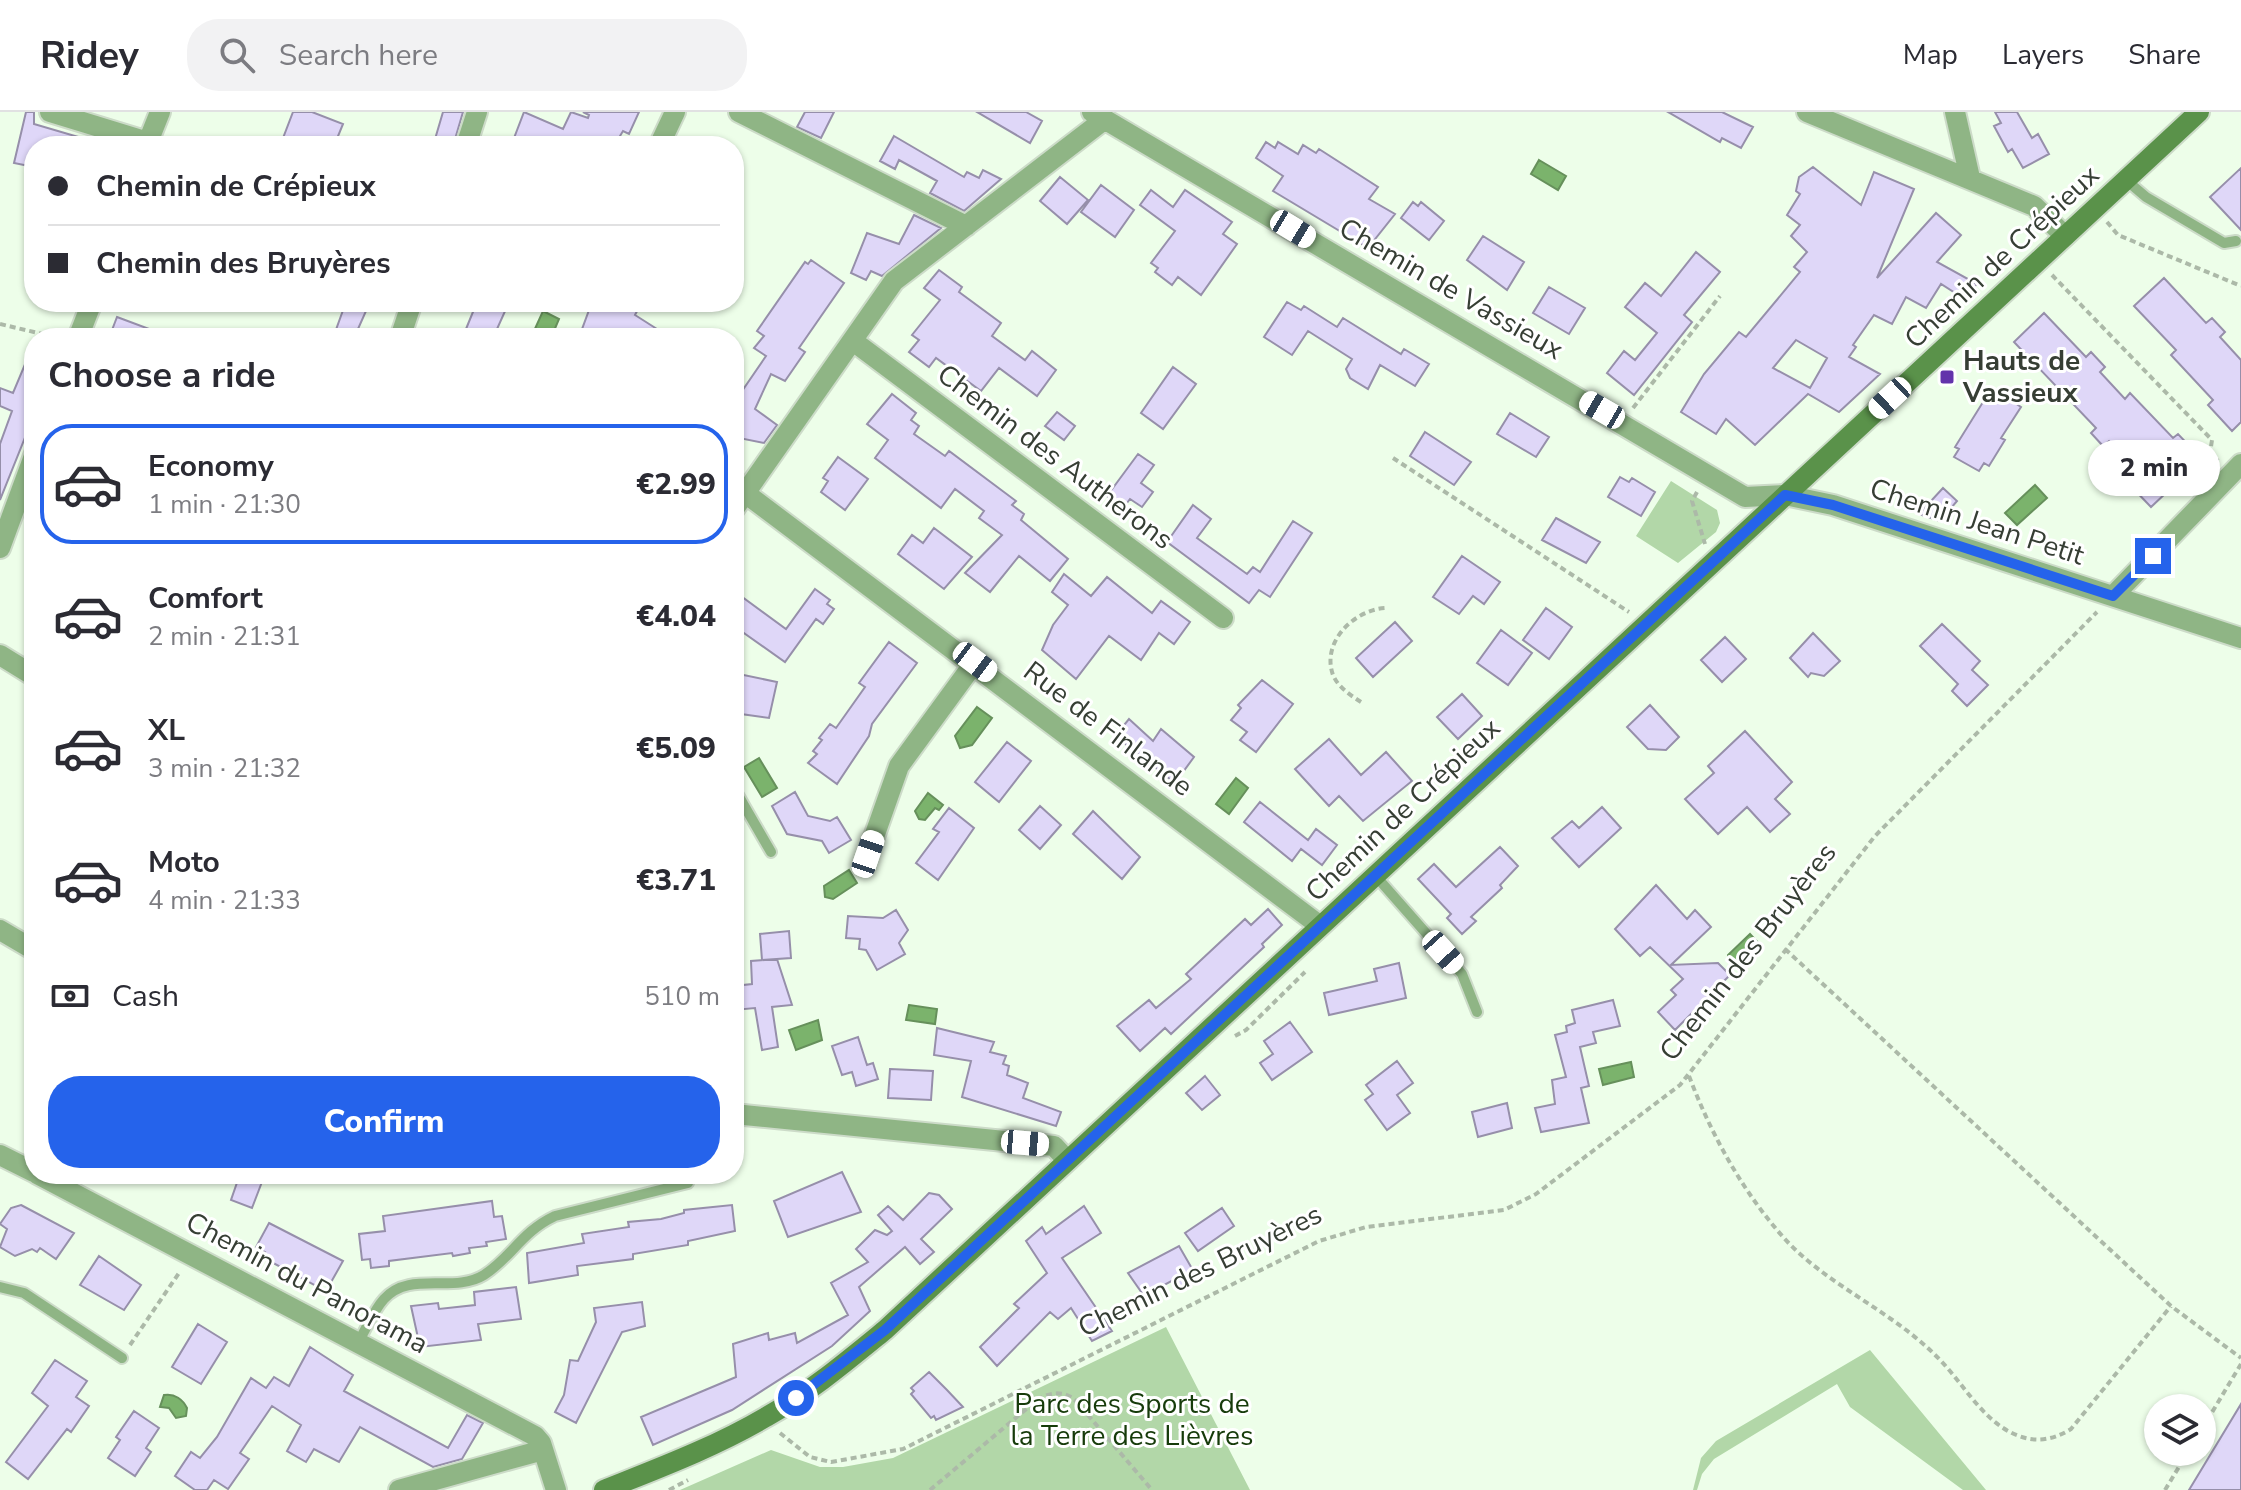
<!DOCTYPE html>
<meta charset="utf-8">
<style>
:root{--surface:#fff;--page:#f2f2f3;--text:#2b2b33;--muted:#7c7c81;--line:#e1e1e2;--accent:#2563eb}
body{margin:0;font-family:"Nunito Sans",sans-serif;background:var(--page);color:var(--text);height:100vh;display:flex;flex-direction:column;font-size:30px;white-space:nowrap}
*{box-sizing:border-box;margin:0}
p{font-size:26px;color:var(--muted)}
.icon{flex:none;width:44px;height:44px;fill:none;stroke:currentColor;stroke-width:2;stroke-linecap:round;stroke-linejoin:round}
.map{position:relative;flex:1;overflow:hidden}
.sheet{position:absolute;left:24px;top:216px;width:720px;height:856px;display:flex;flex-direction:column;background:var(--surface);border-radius:32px;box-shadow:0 2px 6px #0004}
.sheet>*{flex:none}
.guide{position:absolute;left:24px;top:24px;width:720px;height:176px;border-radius:32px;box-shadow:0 2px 6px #0004;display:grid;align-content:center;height:176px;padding:0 24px;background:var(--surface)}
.tools{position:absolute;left:2144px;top:1282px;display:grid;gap:16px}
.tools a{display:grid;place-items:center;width:72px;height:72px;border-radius:50%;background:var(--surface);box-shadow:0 2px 6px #0004;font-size:40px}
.end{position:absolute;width:36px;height:36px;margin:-18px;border:10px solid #2563eb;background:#fff;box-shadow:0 0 0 4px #fff}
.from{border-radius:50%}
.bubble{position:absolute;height:56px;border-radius:28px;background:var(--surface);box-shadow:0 2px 6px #0004;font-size:26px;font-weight:800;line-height:56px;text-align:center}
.car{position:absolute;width:24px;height:48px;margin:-24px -12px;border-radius:10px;box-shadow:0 0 6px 2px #0007;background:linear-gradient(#fff 24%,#345 0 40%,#fff 0 76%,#345 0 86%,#fff 0)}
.guide b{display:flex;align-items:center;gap:28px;height:76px;font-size:30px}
.guide b+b{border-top:2px solid var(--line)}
.guide i{width:20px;height:20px;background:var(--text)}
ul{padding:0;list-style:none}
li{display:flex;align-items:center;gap:24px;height:120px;margin:0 16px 12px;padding:0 8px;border:4px solid transparent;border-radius:32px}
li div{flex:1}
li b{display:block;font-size:30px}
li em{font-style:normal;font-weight:800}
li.current{border-color:var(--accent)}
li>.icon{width:72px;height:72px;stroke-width:1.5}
h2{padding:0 24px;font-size:36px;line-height:96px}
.pay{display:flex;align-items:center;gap:20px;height:88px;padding:0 24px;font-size:30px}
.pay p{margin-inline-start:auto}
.button{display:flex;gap:16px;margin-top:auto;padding:16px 24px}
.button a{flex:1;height:92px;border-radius:32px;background:var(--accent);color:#fff;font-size:32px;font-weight:800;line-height:92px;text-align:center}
header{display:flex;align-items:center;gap:48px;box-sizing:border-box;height:112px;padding:0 40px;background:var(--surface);border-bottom:2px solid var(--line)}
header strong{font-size:38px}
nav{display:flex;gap:44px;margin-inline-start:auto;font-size:28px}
.search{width:560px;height:72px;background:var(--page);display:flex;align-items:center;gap:20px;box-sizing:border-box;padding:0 28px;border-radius:32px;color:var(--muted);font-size:30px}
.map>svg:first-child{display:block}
.green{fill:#b2d7a8}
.water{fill:#7bb36c;stroke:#66905b;stroke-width:2}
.building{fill:#dfd7f8;stroke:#968faa;stroke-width:2;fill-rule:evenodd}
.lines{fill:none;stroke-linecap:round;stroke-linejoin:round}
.lane-casing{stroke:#ccdbc8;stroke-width:14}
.street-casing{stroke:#ccdbc8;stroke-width:24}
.secondary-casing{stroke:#ccdbc8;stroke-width:24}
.path{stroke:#acb9a8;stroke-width:4;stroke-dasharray:6 4;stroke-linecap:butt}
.lane{stroke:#8fb585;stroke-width:10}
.street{stroke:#8fb585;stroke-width:20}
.secondary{stroke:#5a924a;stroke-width:20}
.route{stroke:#2563eb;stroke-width:10}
.poi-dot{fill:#6333ab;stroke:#fff;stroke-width:3}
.labels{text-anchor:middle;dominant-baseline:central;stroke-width:6;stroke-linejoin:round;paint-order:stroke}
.street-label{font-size:28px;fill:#363e34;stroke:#fff}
.poi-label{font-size:28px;font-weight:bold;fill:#363e34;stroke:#fff;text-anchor:start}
.park-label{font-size:28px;fill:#163b0a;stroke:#fff}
</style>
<header>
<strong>Ridey</strong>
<div class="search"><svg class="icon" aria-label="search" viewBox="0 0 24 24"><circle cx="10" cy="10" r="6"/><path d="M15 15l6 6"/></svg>Search here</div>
<nav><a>Map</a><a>Layers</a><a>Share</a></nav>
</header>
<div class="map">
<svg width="2241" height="1378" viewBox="0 0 2241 1378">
<rect width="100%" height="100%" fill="#edfee9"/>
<path class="green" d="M1671 369 1717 398 1720 411 1716 420 1678 451 1636 424Z
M1166 1215 1250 1378H680L771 1338 820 1355H843L893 1346Z
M1870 1238 1986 1378H1963L1850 1295 1837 1272 1714 1347 1702 1362 1697 1378H1693L1701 1346 1716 1329Z"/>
<path class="water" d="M1539 48 1566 64 1558 78 1531 62Z
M543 199 559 207 551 226H524L527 220 534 219Z
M2035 373 2047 386 2017 413 2005 401Z
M977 595 992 606 972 633 960 636 955 624Z
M759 646 777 676 762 685 744 655Z
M1236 666 1248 676 1229 702 1216 692Z
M928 681 943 693 939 698 935 696 925 708 919 707 915 699Z
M849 758 857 771 833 787 825 785 824 774Z
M1750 822 1762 835 1739 855 1730 851 1728 843Z
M909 893 937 897 935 912 906 908Z
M818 908 822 928 796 938 789 918Z
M1631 950 1634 965 1603 973 1599 957Z
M164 1283C175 1281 183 1288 187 1296L186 1304 176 1306 169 1296 160 1295Z"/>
<path class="building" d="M26 0H34V12L92 29V34H34V55L14 51Z
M293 0H312L343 12 334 34H280Z
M443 0H463L453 34H433Z
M524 0 563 17 571 0 588 6 589 3 583 0H639L629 22 623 19 614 34H511Z
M805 0H834L821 26 797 15Z
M977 0H1026L1042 9 1030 31Z
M1668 0H1722L1753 15 1741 36 1722 26 1720 30Z
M1995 0H2017L2032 26 2038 22 2049 42 2023 56 2012 37 2008 40 1994 14 2001 11Z
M894 24 964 65 967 60 979 66 983 58 1001 67 964 99 930 81 937 69 899 48 895 57 880 49Z
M1266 30 1275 36 1278 30 1298 42 1303 33 1316 41 1319 37 1378 75 1369 87 1395 102 1368 136 1273 79 1283 64 1256 46Z
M1813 55 1861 93 1874 60 1914 77 1877 166 1936 101 1961 123 1937 150 1977 172 1963 186 1941 172 1926 196 1906 185 1892 212 1874 203 1853 233 1856 235 1849 245 1880 262 1839 300 1808 282 1755 333 1726 307 1716 322 1681 300 1704 262 1739 220 1746 225 1800 160 1794 155 1807 140 1791 124 1800 113 1787 103 1800 82 1796 79 1799 65ZM1796 228 1827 246 1810 276 1773 256Z
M2241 56V118L2210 85Z
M1060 65 1088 88 1067 112 1040 89Z
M1101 73 1134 98 1115 125 1081 100Z
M1151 78 1173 95 1185 78 1232 110 1223 122 1237 132 1201 183 1178 165 1172 173 1155 160 1158 156 1151 151 1175 119 1140 93Z
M1413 90 1418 94 1421 90 1444 109 1429 128 1401 106Z
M914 103 941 116 882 164 871 159 866 168 851 161 867 121 899 132Z
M1483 124 1524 150 1507 178 1467 148Z
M1696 140 1720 160 1684 203 1692 210 1634 283 1607 261 1624 239 1635 248 1657 221 1625 195 1645 171 1661 184Z
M811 148 844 171 799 236 805 240 785 269 771 262 755 297 777 313 764 331 734 325V276L742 279 766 244 754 236 764 224 757 219 805 150 808 152Z
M939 158 962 175 959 180 1001 211 992 224 1025 248 1032 239 1056 258 1037 284 999 256 981 279 936 246 929 255 909 240 919 228 912 223 940 188 924 176Z
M2164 166 2206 211 2212 206 2225 220 2220 225 2241 248V310L2232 319 2208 293 2213 288 2171 243 2176 238 2134 194Z
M1549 175 1585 196 1569 222 1533 201Z
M346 190H370L354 226H333Z
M477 190H490L506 197 493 226 466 217Z
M592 190H642L635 203 671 226H599L581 220Z
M1287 190 1301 198 1304 194 1337 215 1343 206 1401 242 1404 237 1429 252 1415 274 1380 253 1368 277 1350 266 1346 257 1352 247 1308 219 1292 243 1264 225Z
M2044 201 2086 245 2091 240 2105 255 2100 260 2125 287 2130 281 2173 326 2178 322 2202 347 2151 395 2128 371 2136 358 2109 329 2103 334 2091 321 2096 316 2014 230Z
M117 205 168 224 167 226H109Z
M34 231V303L0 388V332L12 299 0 294V276L13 281Z
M1173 255 1196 272 1163 317 1141 301Z
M892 282 916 301 911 308 919 314 914 322 945 344 949 339 1016 389 1012 393 1024 402 1021 408 1068 447 1050 469 1019 444 990 480 965 461 1002 423 979 406 984 399 955 377 941 396 875 346 888 328 867 312Z
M1988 282 2001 289 2004 284 2021 295 2001 326 2005 328 1989 354 1984 351 1979 359 1954 345 1959 337 1955 335Z
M1057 300 1075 314 1064 328 1045 314Z
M1510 301 1549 325 1536 345 1497 322Z
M1425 320 1471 350 1454 373 1410 344Z
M1138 342 1154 353 1141 371 1153 380 1142 395 1130 387 1123 396 1107 384Z
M838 345 868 367 845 398 821 380 828 369 823 366Z
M1620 365 1629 370 1632 366 1655 380 1641 404 1608 385Z
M1943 376 1957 389 1940 409 1919 402Z
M1193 393 1211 407 1197 426 1247 462 1253 455 1260 460 1293 409 1312 421 1270 485 1259 478 1249 491 1167 430Z
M1556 406 1600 430 1586 451 1542 428Z
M934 416 972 445 944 477 898 442 912 423 923 431Z
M1462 444 1500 470 1484 492 1473 484 1459 502 1433 485Z
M1064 462 1091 484 1107 465 1152 501 1161 489 1190 510 1174 532 1159 521 1141 548 1109 524 1076 567 1042 538 1053 513 1068 493 1052 480Z
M815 477 830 488 827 492 834 497 823 512 816 507 785 550 734 514V479L786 517Z
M1546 496 1572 515 1549 547 1523 528Z
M1395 510 1412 529 1373 565 1356 546Z
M1942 512 1980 549 1972 558 1988 573 1967 594 1952 579 1958 572 1920 534Z
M1501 518 1532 541 1508 573 1477 551Z
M1813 521 1840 549 1824 564 1811 561 1808 565 1790 546Z
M1725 525 1746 547 1722 570 1701 548Z
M889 530 917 551 872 612 869 624 837 672 808 651 817 642 813 639 822 628 819 626 830 612 836 616 865 575 859 571Z
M734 561 777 570 769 606 741 602 734 596Z
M1262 568 1293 592 1256 640 1240 628 1247 620 1231 608 1241 596 1238 593Z
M1462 582 1482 604 1458 627 1437 605Z
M1650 593 1679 625 1666 638 1648 637 1627 615Z
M1129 607 1153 629 1161 617 1194 645 1175 671 1115 624Z
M1745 619 1792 670 1775 687 1790 702 1770 720 1747 695 1718 722 1685 687 1714 661 1708 654Z
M1329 627 1361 663 1386 640 1412 669 1363 709 1339 684 1329 694 1295 657Z
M1007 630 1031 649 999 690 975 670Z
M795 680 808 704 830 709 837 705 851 728 829 741 822 729 787 722 772 694Z
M1260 690 1308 728 1316 717 1337 733 1322 753 1301 737 1292 749 1244 710Z
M1040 694 1061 713 1040 737 1019 718Z
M1602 695 1621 716 1579 755 1552 726 1572 709 1579 716Z
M949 696 974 716 938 768 916 751 939 720 933 717Z
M1093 699 1140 745 1122 767 1073 722Z
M1500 735 1518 754 1500 773 1502 776 1471 805 1476 809 1462 822 1447 806 1451 802 1418 767 1434 752 1456 775Z
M1656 773 1687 807 1695 798 1711 815 1671 853 1718 851 1730 863 1675 918 1658 900 1676 883 1671 878 1683 867 1650 835 1640 844 1615 817Z
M1268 797 1282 813 1262 832 1264 835 1171 922 1165 916 1140 939 1117 914 1149 888 1156 896 1191 867 1186 862 1245 807 1251 813Z
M896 798 908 818 899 831 905 842 877 858 866 838 859 837 860 827 846 826 848 804 883 806Z
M789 819 791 846 762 848 760 822Z
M777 847 792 893 772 895 778 935 762 938 755 896 734 898V874L752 872 751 849Z
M1399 851 1406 886 1329 903 1324 881 1377 869 1374 857Z
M1613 888 1620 914 1593 920 1596 931 1580 935 1589 974 1581 976 1589 1011 1541 1020 1535 996 1555 992 1552 968 1566 965 1555 923 1567 920 1566 914 1575 911 1572 898Z
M1290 910 1312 940 1272 968 1260 951 1273 942 1264 929Z
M937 916 994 930 990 940 1006 944 1003 952 1009 954 1007 963 1028 971 1023 986 1061 1000 1056 1014 962 985 971 949 934 943Z
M858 925 867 953 873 951 878 967 856 974 852 960 842 963 832 934Z
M1397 949 1413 971 1397 983 1410 1001 1387 1018 1365 988 1373 982 1366 973Z
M890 957 933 959 931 988 888 986Z
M1205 964 1220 983 1202 998 1186 981Z
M1507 991 1512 1016 1478 1025 1472 1000Z
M842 1060 861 1100 788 1125 774 1089Z
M240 1062H265L252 1096 231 1088Z
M929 1081 939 1083 952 1097 921 1127 934 1140 920 1152 905 1135 859 1175 870 1199 832 1234 732 1298 653 1333 641 1305 736 1265 733 1232 768 1221 769 1228 795 1221 797 1231 848 1203 831 1171 868 1150 856 1137 875 1118 887 1123 892 1119 878 1103 888 1094 903 1108Z
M492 1089 494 1105 502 1104 506 1127 486 1130 487 1134 469 1136 470 1141 453 1144 452 1141 389 1149V1154L371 1156 370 1147 362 1148 359 1122 385 1119 383 1104Z
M21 1093 74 1121 56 1147 40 1136 37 1140 32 1137 15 1144 0 1135 7 1117 0 1112 11 1096Z
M732 1093 735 1119 688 1129V1133L633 1142V1147L577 1154 578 1163 529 1171 527 1141 584 1131 582 1122 629 1115 628 1110 661 1107 684 1101V1098Z
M1084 1094 1101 1121 1062 1146 1112 1219 1092 1229 1071 1196 1058 1207 1050 1200 997 1254 980 1235 1019 1196 1014 1192 1047 1161 1026 1129 1042 1115 1046 1122Z
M1222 1096 1234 1114 1198 1139 1185 1121Z
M269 1111 343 1149 330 1172 322 1168 318 1175 262 1145 265 1140 256 1135Z
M1179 1134 1198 1167 1182 1178 1175 1167 1144 1184 1128 1161Z
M99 1144 141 1173 124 1198 80 1173Z
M516 1175 521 1207 478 1212 481 1228 420 1235 411 1194 438 1191 439 1197 475 1193 474 1180Z
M642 1190 645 1214 622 1220 576 1311 555 1300 564 1283 570 1248 578 1249 596 1210 594 1196Z
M198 1212 227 1230 201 1272 172 1255Z
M310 1235 353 1263 344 1279 448 1336 467 1303 483 1311 462 1347 433 1355 360 1315 339 1350 314 1337 306 1350 287 1339 301 1313 272 1294 240 1341 249 1347 228 1377 214 1368 207 1378H195L175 1364 191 1340 200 1346 217 1325 251 1266 266 1276 274 1265 289 1274Z
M55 1248 87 1269 76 1285 89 1294 71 1320 67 1317 28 1367 6 1350 48 1294 32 1281Z
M929 1260 947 1278 963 1295 936 1308 934 1304 931 1306 911 1282 914 1279 911 1276Z
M2241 1292V1378H2189Z
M134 1299 159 1316 146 1336 151 1340 135 1364 108 1346 120 1328 116 1325Z"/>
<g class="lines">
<g class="lane-casing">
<path id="lane" d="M2126 68 2146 85 2224 131 2236 129
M734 676 771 740
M1374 762 1462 862 1477 900
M0 1175 24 1181 122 1246
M359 1229C367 1215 374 1198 384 1187 410 1158 453 1182 484 1163 512 1145 521 1120 555 1104L688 1071"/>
</g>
<g class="street-casing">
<path id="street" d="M50 0 148 30 160 0
M739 0 966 114
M1092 0 1745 385 1785 383 1833 393 2241 526
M1807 0 2034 94 2065 124
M1955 0 1970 66
M466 34 477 0
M659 34 675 0
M78 226 92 190
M400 226 412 190
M853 229 1223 506
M745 381 1319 813
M734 397 894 169 1105 7
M0 436 34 344
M2113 484 2241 352
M0 543 34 564
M868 742 899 654 975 550
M0 818 34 838
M734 1002 1054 1034 1067 1048
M0 1043 34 1060
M37 1062 535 1324 541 1331 556 1378
M399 1378 543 1338"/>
</g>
<g class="secondary-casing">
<path id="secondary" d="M604 1378C659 1356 715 1335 766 1305 809 1281 847 1249 885 1218L2199 0"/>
</g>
<path class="path" d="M2107 110 2118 123 2241 174
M2052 163 2212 328 2210 341 2218 349
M0 212 59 226
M1633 296 1720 184
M1393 346 1629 500
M1697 380 1692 389 1705 432
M1361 590C1350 583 1338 575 1333 563 1321 530 1354 498 1385 496
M1785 837 2171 1194 2241 1246
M1235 924 1246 918 1305 860
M1689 964C1711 1022 1742 1079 1784 1126 1827 1174 1894 1199 1941 1249 1965 1274 1985 1312 2019 1324 2038 1331 2055 1327 2071 1317L2171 1194
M130 1233 179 1161
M2202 1317 2241 1252
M780 1321 810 1345 831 1350 903 1337 1319 1129 1366 1115 1504 1098 1536 1082 1680 973 1875 724 2097 500
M669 1378 688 1368
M930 1378 1037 1288C1050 1280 1064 1278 1076 1289L1152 1378
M2165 1378 2188 1340"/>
<use href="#lane" class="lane"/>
<use href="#street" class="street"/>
<use href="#secondary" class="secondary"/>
</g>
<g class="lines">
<path class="route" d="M796 1286 885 1218 1785 383 1833 393 2113 484 2153 444"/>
</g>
<rect class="poi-dot" x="1939" y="257" width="16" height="16" rx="4"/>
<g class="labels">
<g class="street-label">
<text transform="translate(2002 145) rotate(-43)">Chemin de Crépieux</text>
<text transform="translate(1451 177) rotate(30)">Chemin de Vassieux</text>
<text transform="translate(1055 345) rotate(37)">Chemin des Autherons</text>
<text transform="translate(1977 410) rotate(18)">Chemin Jean Petit</text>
<text transform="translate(1108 617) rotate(37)">Rue de Finlande</text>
<text transform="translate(1403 698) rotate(-43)">Chemin de Crépieux</text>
<text transform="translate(1748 840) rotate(-52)">Chemin des Bruyères</text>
<text transform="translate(1200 1159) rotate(-26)">Chemin des Bruyères</text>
<text transform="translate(307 1171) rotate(28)">Chemin du Panorama</text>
</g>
<g class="poi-label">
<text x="1963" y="249">Hauts de<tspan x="1963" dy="32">Vassieux</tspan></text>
</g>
<g class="park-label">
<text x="1132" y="1292">Parc des Sports de<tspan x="1132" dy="32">la Terre des Lièvres</tspan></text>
</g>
</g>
</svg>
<div class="tools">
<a><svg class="icon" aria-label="layers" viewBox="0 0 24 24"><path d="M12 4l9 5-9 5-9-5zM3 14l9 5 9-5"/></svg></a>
</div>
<i class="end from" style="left:796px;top:1286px"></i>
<i class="end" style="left:2153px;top:444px"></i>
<div class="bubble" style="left:2088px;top:328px;width:132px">2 min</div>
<i class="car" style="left:1293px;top:117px;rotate:121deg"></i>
<i class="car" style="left:1890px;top:286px;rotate:227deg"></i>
<i class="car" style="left:1602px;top:298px;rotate:300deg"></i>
<i class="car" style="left:975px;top:550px;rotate:127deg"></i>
<i class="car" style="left:868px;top:742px;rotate:19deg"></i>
<i class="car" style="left:1443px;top:840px;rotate:138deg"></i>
<i class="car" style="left:1025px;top:1031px;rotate:95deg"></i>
<div class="guide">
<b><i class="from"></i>Chemin de Crépieux</b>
<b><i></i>Chemin des Bruyères</b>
</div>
<section class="sheet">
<h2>Choose a ride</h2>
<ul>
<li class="current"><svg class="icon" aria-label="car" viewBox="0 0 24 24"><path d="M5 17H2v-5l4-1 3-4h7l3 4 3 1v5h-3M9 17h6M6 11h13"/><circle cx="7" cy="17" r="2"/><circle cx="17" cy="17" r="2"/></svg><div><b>Economy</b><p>1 min · 21:30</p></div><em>€2.99</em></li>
<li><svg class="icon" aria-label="car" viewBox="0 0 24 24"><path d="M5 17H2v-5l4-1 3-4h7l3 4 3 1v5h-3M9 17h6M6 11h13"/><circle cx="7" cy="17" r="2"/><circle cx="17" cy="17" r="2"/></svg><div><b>Comfort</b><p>2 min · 21:31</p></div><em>€4.04</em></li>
<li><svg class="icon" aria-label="car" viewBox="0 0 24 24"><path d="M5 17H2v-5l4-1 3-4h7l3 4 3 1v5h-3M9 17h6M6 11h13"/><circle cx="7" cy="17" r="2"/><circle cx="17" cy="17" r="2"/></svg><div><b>XL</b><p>3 min · 21:32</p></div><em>€5.09</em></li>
<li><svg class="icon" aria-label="car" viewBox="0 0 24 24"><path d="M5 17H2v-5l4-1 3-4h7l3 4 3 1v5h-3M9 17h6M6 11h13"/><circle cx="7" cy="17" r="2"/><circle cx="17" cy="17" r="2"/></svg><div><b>Moto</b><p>4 min · 21:33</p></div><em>€3.71</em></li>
</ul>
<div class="pay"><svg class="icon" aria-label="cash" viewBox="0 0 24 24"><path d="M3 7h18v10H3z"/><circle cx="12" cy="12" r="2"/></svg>Cash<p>510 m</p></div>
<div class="button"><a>Confirm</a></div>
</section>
</div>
